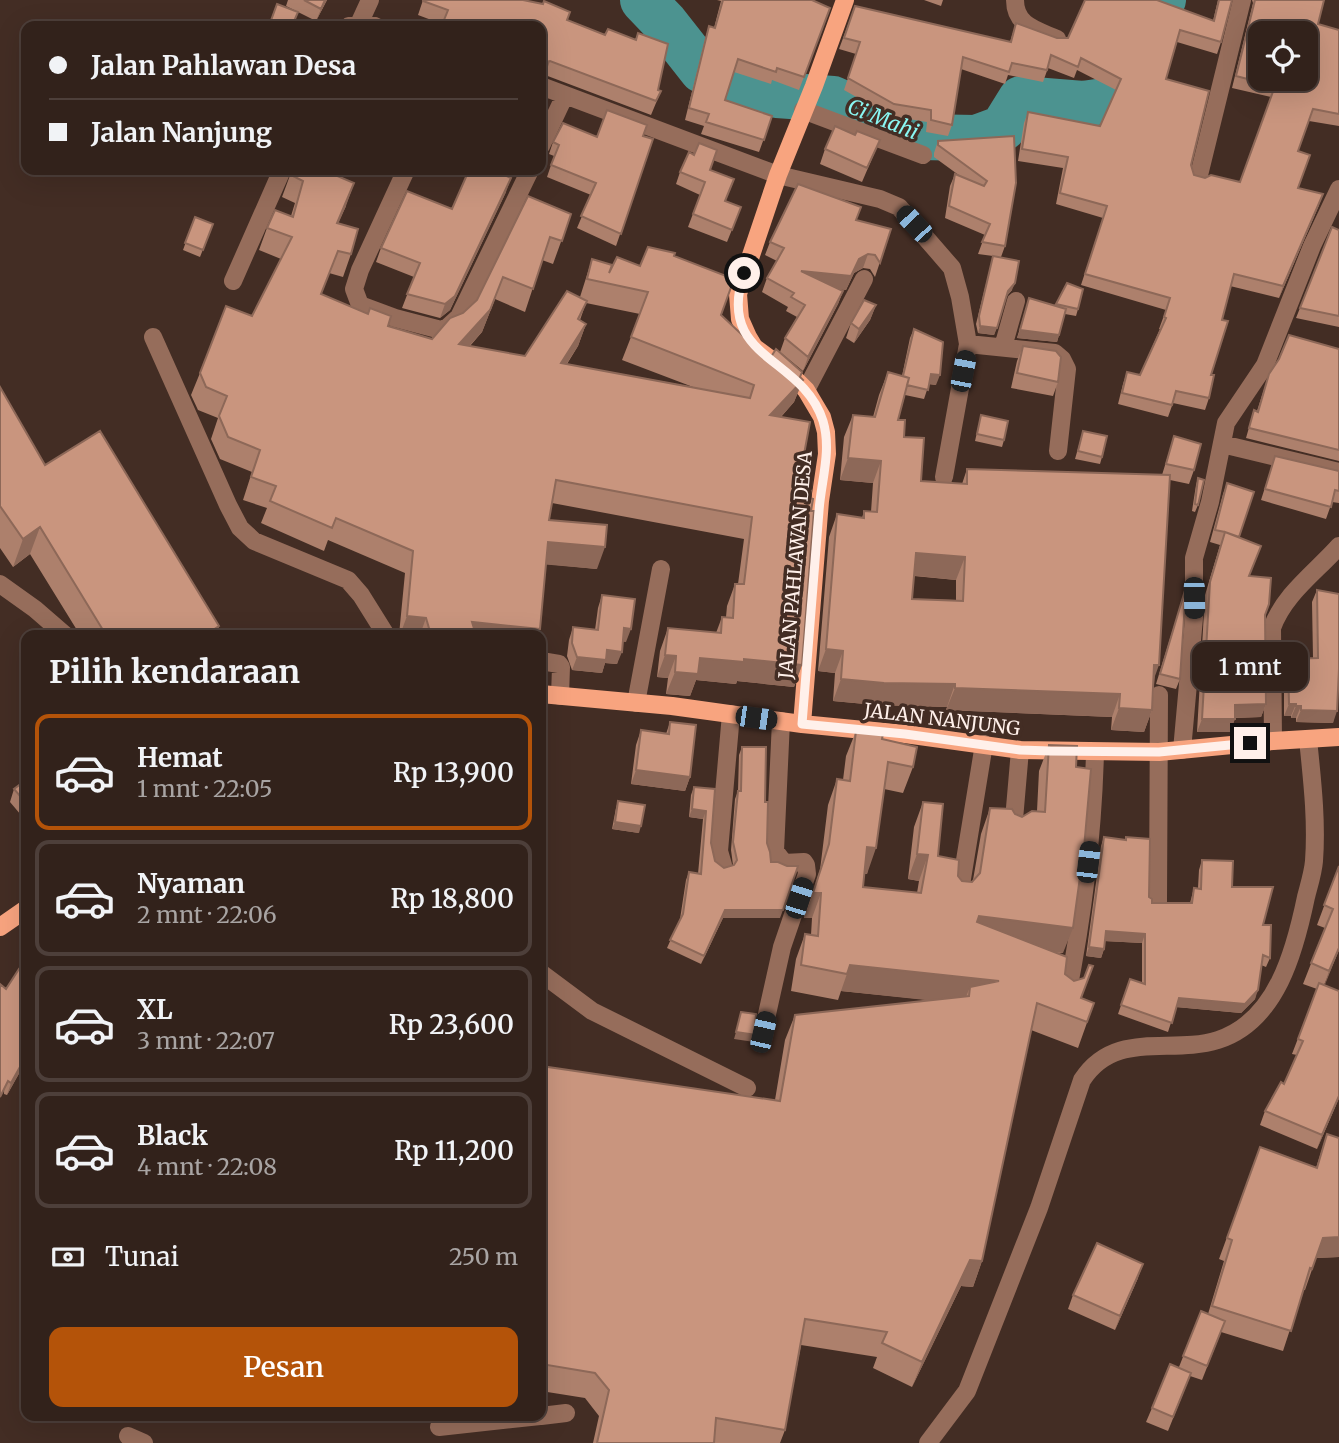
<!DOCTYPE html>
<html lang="id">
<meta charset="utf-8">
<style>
:root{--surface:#32221b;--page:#3a2a24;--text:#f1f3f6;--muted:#a8a4a3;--line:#4d3f3a;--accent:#b45309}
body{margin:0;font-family:Merriweather,serif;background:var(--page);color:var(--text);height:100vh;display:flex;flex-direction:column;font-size:26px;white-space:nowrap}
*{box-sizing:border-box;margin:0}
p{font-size:23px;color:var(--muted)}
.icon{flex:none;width:38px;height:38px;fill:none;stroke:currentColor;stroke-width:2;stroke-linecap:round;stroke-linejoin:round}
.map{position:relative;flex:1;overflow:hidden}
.panel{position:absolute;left:21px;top:630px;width:525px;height:791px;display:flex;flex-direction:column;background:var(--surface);border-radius:14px;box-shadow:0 7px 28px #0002,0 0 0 2px var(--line)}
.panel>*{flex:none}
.top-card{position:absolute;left:21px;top:21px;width:525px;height:154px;border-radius:14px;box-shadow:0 7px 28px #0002,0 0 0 2px var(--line);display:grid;align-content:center;height:154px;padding:0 28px;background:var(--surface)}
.fabs{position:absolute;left:1248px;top:21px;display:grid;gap:14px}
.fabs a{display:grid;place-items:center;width:70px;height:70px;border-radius:14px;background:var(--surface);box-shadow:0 7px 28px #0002,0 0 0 2px var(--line);font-size:35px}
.end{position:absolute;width:32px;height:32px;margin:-16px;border:9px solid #fff0ea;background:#111;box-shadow:0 0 0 4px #111}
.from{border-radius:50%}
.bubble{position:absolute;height:49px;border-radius:14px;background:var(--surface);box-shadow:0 7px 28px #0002,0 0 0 2px var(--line);font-size:23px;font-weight:600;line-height:49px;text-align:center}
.car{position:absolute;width:21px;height:42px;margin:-21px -10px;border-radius:9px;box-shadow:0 0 5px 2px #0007;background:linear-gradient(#222 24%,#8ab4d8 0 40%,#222 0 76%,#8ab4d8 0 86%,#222 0)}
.top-card b{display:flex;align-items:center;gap:24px;height:66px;font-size:26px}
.top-card b+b{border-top:2px solid var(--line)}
.top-card i{width:18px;height:18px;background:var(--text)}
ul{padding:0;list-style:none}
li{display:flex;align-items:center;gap:21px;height:116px;margin:0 14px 10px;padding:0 14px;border:4px solid var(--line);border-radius:14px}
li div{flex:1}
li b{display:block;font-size:26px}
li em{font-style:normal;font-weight:600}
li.active{border-color:var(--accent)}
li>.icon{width:63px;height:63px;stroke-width:1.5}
h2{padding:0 28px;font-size:32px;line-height:84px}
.pay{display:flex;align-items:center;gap:18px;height:77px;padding:0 28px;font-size:26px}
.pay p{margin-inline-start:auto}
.button{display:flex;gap:14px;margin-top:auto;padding:14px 28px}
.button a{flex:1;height:80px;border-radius:14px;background:var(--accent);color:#fff;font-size:28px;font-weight:600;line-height:80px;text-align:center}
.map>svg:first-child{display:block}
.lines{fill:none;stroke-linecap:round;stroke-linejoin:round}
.river{stroke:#4c9390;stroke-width:46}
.minor{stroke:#966d5b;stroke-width:18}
.major{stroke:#f8a47f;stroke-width:18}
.wall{fill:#ad806c;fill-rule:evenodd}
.shaded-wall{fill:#8d6858}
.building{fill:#c9957e;stroke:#8d6858;stroke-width:2;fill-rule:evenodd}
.route{stroke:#fff0ea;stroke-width:9}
.labels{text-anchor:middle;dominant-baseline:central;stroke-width:7;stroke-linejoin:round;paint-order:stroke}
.street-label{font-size:19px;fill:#fff0ea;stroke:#432d24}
.water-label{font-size:21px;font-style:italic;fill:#8af7f3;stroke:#432d24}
</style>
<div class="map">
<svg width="1339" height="1443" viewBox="0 0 1339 1443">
<rect width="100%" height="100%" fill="#432d24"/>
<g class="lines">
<path class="river" d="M643 0 665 23 702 70 777 95 833 99 919 137 976 138 1003 128 1021 99 1083 104 1111 100 1129 80 1143 39 1163 0"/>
<path class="minor" d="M1015 0C1015 26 1037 30 1057 39
M359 24 370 0
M349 26 367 24 375 26
M541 86 778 175 880 199 899 207 952 268 960 297 968 344 944 477
M803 110 923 155
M541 146 565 95
M406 170 360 270 354 289 360 305 395 318 441 330 448 327 459 317 530 170
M1198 179 1242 0
M233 281 282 170
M153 337 228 505 240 528 254 541 348 580 361 595 386 635
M968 344 1055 353 1062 359 1067 369 1058 451
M1003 347 1016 301
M806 390 864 279
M1222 444 1339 472
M0 584 35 609 65 635
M541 661 559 664 561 667 560 696
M636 703 661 569
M1273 741 1272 628C1284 594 1316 572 1339 546
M1182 750 1194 618V558L1210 502 1226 423 1265 365 1312 246 1339 189
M1013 831 1020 750
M723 865 719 851 731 714
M959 897 984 744
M1158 902 1159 695
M541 973 592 1011 747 1088
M1067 996C1083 915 1093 834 1095 752
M763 1032 782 947 807 874 806 865 804 862 784 863 775 851 781 721
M541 1416 566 1413
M439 1427 540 1416
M128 1436 144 1443
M928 1443 967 1391 1039 1208 1082 1080C1115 1029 1170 1055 1218 1040 1277 1021 1295 950 1306 897 1309 885 1313 873 1314 861 1317 820 1312 779 1308 739"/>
<path class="major" d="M541 694 672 706 802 724 905 734 1020 750 1159 752 1273 741 1339 737
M802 724 820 501 827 454 826 432 822 417 806 390 788 372 754 347 748 337 740 319 738 294 778 175 814 86 845 0
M0 927 26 909"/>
</g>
<path class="wall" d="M288 0H327L316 21 286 6Z
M423 0 567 20 658 90 661 91 651 115 545 75 541 26H442V24L418 15Z
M717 0H812L830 8 799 90 772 80 771 84 734 72 725 100 772 116 759 152 701 134 704 126 685 120 705 39 709 26 714 28 721 1Z
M924 0H943L941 6Z
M1218 0H1232L1221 42 1217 54 1177 42 1166 79 1194 175 1205 178 1240 182 1271 97 1232 88 1253 3 1252 0H1324L1318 24 1339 30V126L1309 121 1298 151V188L1319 205 1279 298 1230 286 1222 320 1211 375 1209 398 1205 410 1173 403 1168 417 1118 404 1123 384 1127 372 1140 375 1160 329H1159L1166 310 1081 285 1103 218 1056 204 1063 168 1018 161 1024 123 1028 112 1100 126 1116 90 1077 70 1074 78 1048 68 1043 82 1008 75 1005 84 961 69 952 125 948 136 926 132 927 122 890 116 844 90 856 54 839 49 855 6 1010 42 1016 23 1057 38H1068L1213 21Z
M855 135 880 140 862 182 820 164 825 149Z
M643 136 653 139 616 246 577 228 591 195 547 177 554 156 549 154 553 142 597 137Z
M1014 136 1005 246 1001 257 1012 290 1006 297 994 335 978 333 976 324 993 256 978 254 985 235 945 218 950 186 955 174 960 176 934 157V153L938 141Z
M292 170H332L330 173 346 206 338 223 351 254 343 277 329 273 321 294 388 326 432 339 463 313 571 214 553 264 542 260 525 312 495 299 482 332 470 346 525 356 580 297 592 259 609 273 640 266 674 256 721 315 769 360 803 380 794 402 781 417 800 476 810 498 811 511 802 665 794 687 737 681 736 684 696 680 690 696 666 694 668 678 657 677 660 651 668 628 716 633 722 617H726L727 606 735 584H738L744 539 552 503 549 520 597 569 546 564 537 635H399L405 573 328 540 324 551 261 523 267 508 243 500 252 472 220 459 211 439 218 418 198 410 191 395 200 373 252 316 281 259 259 250 267 228 291 216 295 203 282 197ZM586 303 640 314 622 360 693 387 567 364 578 346 586 324 580 320Z
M372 170H381L380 173Z
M465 170H500L499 172 506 192 450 310 440 318 402 308 414 277 376 262 381 248 452 209 468 171Z
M710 170 725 201 741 207 727 242 688 227 700 195 676 184 680 172Z
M195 217 213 224 200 257 183 250Z
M856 220 891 229 875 277 870 269 863 268 854 273 846 290 840 289 843 291 838 304 803 371 780 352 785 338 797 317 786 311 788 307 762 292 767 278 777 261 765 255 770 242Z
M1339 230V327L1296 318 1300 308Z
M1067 283 1078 309 1076 316 1065 314 1057 342 1017 338 1029 298 1055 306Z
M876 305 870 320 854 343 846 338 851 323Z
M914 329 936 385 929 384 924 399 905 395 898 420 921 481 962 484 967 469 1162 475 1174 436 1194 470 1189 484 1170 480 1152 710 1144 732 1111 730 1112 717 946 710 947 707 876 705 833 701 835 673 818 671 829 537 837 514 862 518 864 511 871 512 873 483 840 480 844 437 853 415 873 417 879 395 888 372 902 376 910 338ZM914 576 956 580V600L912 599Z
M1023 346 1058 382 1053 396 1011 388 1017 361Z
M1339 349V461L1246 438 1254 410 1257 411 1269 374Z
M0 387 45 465 219 626 216 635H80L30 554 13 567 0 548Z
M981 415 1004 440 1002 447 975 441Z
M1083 431 1102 457 1100 464 1075 459Z
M1275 456 1339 471V503L1332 502 1326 519 1261 500Z
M1198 478V505L1195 512 1192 511 1196 485Z
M1227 483 1239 538 1249 576 1265 615 1266 704 1261 717 1235 718 1230 732H1197L1205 595 1220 545 1210 542 1223 494Z
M1186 587 1180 679 1176 689 1156 684Z
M1317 590 1338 681 1333 723 1296 722V718H1291V716H1284V671L1288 659 1313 658 1312 602Z
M602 595 626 642 623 641 617 664 605 663 602 673 572 670 567 656 569 640 573 627 595 630 598 608Z
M670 722 690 777 685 791 631 784 636 745 641 730 666 734Z
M856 731 882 739 913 767 903 793 884 789 867 874H864L863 887 917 893 919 881 908 879 914 827 923 802 938 856 962 881 972 882 973 880 981 834 990 808 1022 817 1037 811 1039 771 1049 745 1063 953H1057L1065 974 1081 998 1094 1003 1078 1048 1031 1030 982 1261 973 1287 961 1286 912 1387 873 1368 877 1357 801 1345 785 1430 780 1443H593L599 1416 585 1398 541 1391V1066L775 1100 785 1040 795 1015 930 1000 841 991 838 1000 791 991 796 959 805 934 811 935 812 918H804L820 870 828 805 837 779 843 780 846 756Z
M742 747 765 802 767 843 780 918H723L701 964 667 948 680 919 686 880 689 872 698 874 703 819 689 817 691 795 694 787 715 789 711 843 715 861 724 868 733 865 731 850 735 799 738 791 739 755Z
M26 780V821L10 802 14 789Z
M618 801 639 833 612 829 616 808Z
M1104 837 1125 840 1126 837 1152 903H1190L1194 888H1198L1199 870 1202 860 1232 887 1263 925 1270 958 1266 967 1261 965 1255 999 1241 1013 1176 1007 1168 1032 1118 1014 1130 979 1142 983V943L1105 941 1104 949 1101 958 1086 956 1101 846Z
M1339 866V950L1324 985 1339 1098 1317 1149 1260 1125 1265 1111 1284 1084 1297 1055 1292 1054 1317 989 1303 984 1325 928 1317 925Z
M26 968V1073L21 1070 7 1095 4 1094 6 989Z
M1327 1134 1339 1138V1257L1316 1258 1305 1290H1303L1283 1351 1221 1332 1202 1380 1190 1376 1168 1431 1146 1422 1152 1408 1179 1367 1201 1311 1208 1314 1224 1261 1219 1259 1260 1147 1316 1168Z
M1138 1278 1115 1330 1068 1309 1073 1295Z"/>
<path class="shaded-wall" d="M325 0H327L316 21 321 9Z
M550 61 545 75 541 76V63Z
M511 178 506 192 450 310 440 318 445 304Z
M354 183 346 206 329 245 337 223Z
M1323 194 1319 205 1279 298 1283 286Z
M868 254 863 268 854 273 846 290 796 285 801 271 859 259Z
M1015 283 1012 290 1005 298 1008 291Z
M843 291 838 304 803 371 808 357Z
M495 299 482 332 451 366 459 344Z
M876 305 870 320 854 343 859 329Z
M586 324 578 346 553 385 561 363Z
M980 326 997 328 994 335 978 333Z
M1020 330 1059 335 1057 342 1017 338Z
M802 372 797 385 803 380 794 402 762 438 770 415Z
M931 374 940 375 936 385 928 384Z
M848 458 881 461 873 483 840 480Z
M40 527 30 554 13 567 23 539Z
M548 542 605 547 597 569 540 564Z
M916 553 965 557 956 580 907 575Z
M407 616 426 618 420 635H400Z
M472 622 540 629 537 635H467Z
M219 626 216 635H205Z
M624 628 631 629 626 642 619 641Z
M826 649 843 651 835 673 818 671Z
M607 650 622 652 617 664 605 663 602 673 572 670 577 657Z
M665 655 676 656 668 678 657 677Z
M700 658 744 659 802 665 794 687 737 681 736 684 696 680 690 696 666 694 675 672Z
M1154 665H1159L1151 687Z
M841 679 955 684 947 707 876 705 833 701Z
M955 688 1120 694 1112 717 946 710Z
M1266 704 1261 717 1230 718 1235 705Z
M1289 704H1296L1291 716H1284Z
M1296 706H1301L1296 718H1291Z
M1119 708 1152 710 1144 732 1111 730Z
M1301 710 1337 711 1333 723 1296 722Z
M1202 719H1235L1230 732H1197Z
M636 770 690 777 685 791 631 784Z
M692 809 706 811 703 819 689 817Z
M615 822 641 826 639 833 612 829Z
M867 847 876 848 867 874 858 873Z
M917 854 928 855 919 881 908 879Z
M813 893H821L812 918H804Z
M725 910H783L780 918H723L701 964Z
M979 916 1073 928 1063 953 970 941Z
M1106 931 1145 934 1142 943 1103 941Z
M1089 947 1104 949 1101 958 1086 956Z
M1339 948V950L1322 992 1329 971Z
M850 965 999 981 969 996 970 987 963 1004 841 991Z
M1258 990 1255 999 1241 1013 1176 1007 1179 998Z
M736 1032 763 1036 761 1043 734 1039Z
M25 1058 21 1070 7 1095 11 1083Z
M1339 1096V1098L1317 1149 1322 1135Z
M1339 1237V1257L1316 1258 1323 1238Z
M970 1260 982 1261 973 1287 961 1286 912 1387 922 1362Z
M1143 1264 1138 1278 1115 1330 1120 1316Z"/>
<path class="building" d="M304 0H325L321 9Z
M423 0H523L543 4 544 1 570 12 567 20 605 35 608 29 636 40 638 33 668 44 658 90 661 91 656 101 550 61 541 63V26H446L442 25 448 10 423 1Z
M723 0H812L830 8 804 77 777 68 776 72 738 59 725 100 772 116 764 140 706 122 709 114 689 108 709 26 715 28Z
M1085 0H1157L1214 21 1219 0H1232L1221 42 1180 30 1166 79 1209 91 1191 165 1194 175 1205 178 1211 175 1240 182 1275 86 1236 76 1255 0H1324L1318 24 1339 30V114L1313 109 1298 151 1310 155 1298 188 1323 194 1283 286 1234 274 1222 320 1228 321 1211 375H1214L1209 398 1176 391 1172 405 1122 393 1127 372 1140 375 1166 318 1164 317 1170 298 1085 274 1107 206 1060 193 1068 157 1022 149 1028 112 1100 126 1121 79 1081 58 1078 67 1051 55 1047 70 1012 63 1009 72 963 57 952 125 931 120V110L894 104 848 78 860 42 844 38 855 6 1011 42 1016 23 1057 38H1068ZM1260 33H1306V79H1260Z
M277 4 298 12 292 26H269Z
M541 81 546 84 541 95Z
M607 110 647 125 643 136 653 139 621 234 581 216 596 183 551 165 559 145 553 142 563 123 597 137Z
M835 126 855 135 857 131 880 140 867 168 825 149Z
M1014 136 1016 183 1005 246 982 242 990 224 949 206 955 174 984 186 987 181 938 145V141Z
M699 143 717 150 710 170 734 179 725 201 741 207 732 230 693 214 705 182 680 172 689 152 694 155Z
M293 170H331L330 173 354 183 337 223 358 229 351 254 338 251 321 294 368 314 370 308 391 316 388 326 432 339 450 318 463 313 477 300 528 196 571 214 562 241 550 237 533 289 503 277 490 310 459 344 525 356 567 291 587 301 578 319 586 324 561 363 750 398 754 385 631 337 648 292 587 279 592 259 612 265 609 273 617 257 640 266 648 247 675 253 674 256 734 279 721 315 769 360 776 349 802 372 800 377 803 380 770 415 810 422 800 476 812 478 810 498 813 499 811 511H814L802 665 744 659V662L700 658 698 674 675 672 676 656 665 655 668 628 721 633 722 617 733 618 735 584H744L752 517 556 480 549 520 607 525 605 547 548 542 540 629 472 622 476 635H431L426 618 407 616 413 551 336 518 332 528 270 501 276 486 251 477 260 450 228 437 219 416 227 396 206 387 200 373 226 306 252 316 292 237 267 228 275 210 293 217 303 181 291 175Z
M469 170H499L498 172 511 178 455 296 445 304 407 294 420 263 381 248 407 191 452 209Z
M798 184 861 207 856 220 891 229 880 263 875 255 868 254 859 259 851 276 801 271 843 291 808 357 785 338 805 305 791 297 794 293 767 278 784 248 770 242Z
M195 217 213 224 203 250 185 243Z
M1332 227 1339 230V316L1300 308Z
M993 256 1019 261 1015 283 1008 291 997 328 980 326 979 316Z
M1067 283 1083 289 1078 309 1056 304Z
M1029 298 1066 309 1059 335 1020 330Z
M864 300 876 305 859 329 851 323Z
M914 329 943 342 940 375 931 374 928 390 907 385 909 378 903 376Z
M1289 335 1339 349V450L1249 428 1254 410 1258 412 1269 374 1279 359Z
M1023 346 1056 351 1061 357 1058 382 1017 373Z
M888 372 909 378 898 420H905L904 437 924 438 921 481 967 484V469L1170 475 1159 665H1154L1152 710 1119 708 1120 694 955 688V684L884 683 841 679 843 651 826 649 837 514 864 518V511L877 512 881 461 848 458 853 415 875 417ZM916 553 965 557 963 601 912 599Z
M0 387 45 465 100 431 219 626 205 635H106L40 527 23 539 0 506Z
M981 415 1008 421 1004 440 977 434Z
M1083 431 1107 436 1102 457 1078 451Z
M1174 436 1201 444 1194 470 1166 464Z
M1275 456 1339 471V491L1335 490 1331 507 1265 489Z
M1198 478 1204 480 1198 505 1195 504Z
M1227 483 1254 492 1239 537 1225 532 1215 530Z
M1225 532 1261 546 1249 576 1271 578 1269 604 1265 615 1266 704 1235 705V719H1202L1210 582Z
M1186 587 1180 679 1160 674Z
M1317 590 1339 594V669L1337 711 1301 710V706H1296V704H1289L1288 659 1318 658Z
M602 595 635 599 631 629 624 628 622 652 607 650 606 660 577 657 572 643 573 627 598 630Z
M670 722 696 725 690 777 636 770 641 730 669 734Z
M856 731 883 734 882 739 917 747 913 767 888 762 876 848 867 847 863 887 921 893 928 855 917 854 923 802 943 804 938 856 959 860 958 876 962 881 972 882 980 873 990 808 1012 809 1015 814 1022 817 1032 811 1045 812 1049 745 1077 746 1076 767 1091 769 1084 848 1073 928 979 916 977 922 1067 957 1065 974 1074 981 1084 978 1089 965 1093 966 1081 998 1094 1003 1087 1022 1037 1003 982 1261 970 1260 922 1362 882 1343 887 1332 805 1319 785 1430 716 1418 714 1443H597L609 1390 595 1373 541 1364V1066L780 1101 795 1015 969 996 970 987 999 981 850 965 847 974 801 965 805 934 818 936 821 893H813L829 844 837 779 850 781Z
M742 747H766L765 802H768L767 843 770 852 771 862H778L787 866H798L783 910H725L704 956 670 940 683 914 689 872 701 874 706 811 692 809 694 787 715 789 711 843 715 861 724 868 734 865 737 860 733 842 738 791H741Z
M26 780V803L14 789Z
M618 801 645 805 641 826 615 822Z
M1104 837 1126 840V837L1150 839 1149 897 1152 899V903H1192L1194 888 1201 889 1202 860 1233 861 1232 887H1273L1263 925H1271L1270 958 1263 955 1258 990 1245 1004 1179 998 1172 1023 1121 1005 1130 979 1145 984V934L1106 931 1104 949 1089 947Z
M1339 866V948L1329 971 1311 963 1333 909 1324 905Z
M26 968V1059L25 1058 11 1083 8 1081 0 1097V984L6 989 19 969 23 972Z
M1319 983 1339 991V1096L1322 1135 1265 1111 1281 1082 1284 1084 1303 1041 1298 1039Z
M741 1012 756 1014 755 1028 763 1036 736 1032Z
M1327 1134 1339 1138V1237L1323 1238 1312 1269 1310 1268 1291 1331 1212 1306 1232 1240 1227 1238 1260 1147 1317 1168Z
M1097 1243 1143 1264 1120 1316 1073 1295Z
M1201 1311 1225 1321 1207 1366 1183 1356Z
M1170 1364 1191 1373 1173 1417 1152 1408Z"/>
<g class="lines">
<path class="route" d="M744 273C715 360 802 355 823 421 832 451 821 481 819 511 813 582 808 653 802 724L905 734 1020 750 1050 751 1159 752 1250 743"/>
</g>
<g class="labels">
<g class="street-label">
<text transform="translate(795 565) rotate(-85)">JALAN PAHLAWAN DESA</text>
<text transform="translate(942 719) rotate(7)">JALAN NANJUNG</text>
</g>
<g class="water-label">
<text transform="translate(883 119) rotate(22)">Ci Mahi</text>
</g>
</g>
</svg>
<div class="fabs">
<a><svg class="icon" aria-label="locate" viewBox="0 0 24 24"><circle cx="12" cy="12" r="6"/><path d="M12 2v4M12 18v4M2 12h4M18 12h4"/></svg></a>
</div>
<i class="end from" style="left:744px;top:273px"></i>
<i class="end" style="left:1250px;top:743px"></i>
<div class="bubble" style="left:1192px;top:642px;width:116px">1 mnt</div>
<i class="car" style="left:914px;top:224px;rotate:317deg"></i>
<i class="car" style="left:963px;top:371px;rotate:11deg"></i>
<i class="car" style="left:1194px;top:598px;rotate:179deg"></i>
<i class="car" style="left:756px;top:718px;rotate:98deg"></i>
<i class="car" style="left:1088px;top:862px;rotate:7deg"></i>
<i class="car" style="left:799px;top:898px;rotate:18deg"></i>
<i class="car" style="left:763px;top:1032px;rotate:13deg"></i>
<div class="top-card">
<b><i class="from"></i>Jalan Pahlawan Desa</b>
<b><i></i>Jalan Nanjung</b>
</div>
<section class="panel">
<h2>Pilih kendaraan</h2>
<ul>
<li class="active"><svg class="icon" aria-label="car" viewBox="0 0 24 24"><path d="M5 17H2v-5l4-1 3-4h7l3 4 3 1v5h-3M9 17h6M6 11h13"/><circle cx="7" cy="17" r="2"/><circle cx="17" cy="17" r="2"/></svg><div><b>Hemat</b><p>1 mnt · 22:05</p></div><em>Rp 13,900</em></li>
<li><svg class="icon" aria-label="car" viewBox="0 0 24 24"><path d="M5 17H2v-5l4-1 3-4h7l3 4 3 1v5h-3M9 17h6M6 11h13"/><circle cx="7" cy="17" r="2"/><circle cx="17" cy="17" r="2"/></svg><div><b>Nyaman</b><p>2 mnt · 22:06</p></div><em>Rp 18,800</em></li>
<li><svg class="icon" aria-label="car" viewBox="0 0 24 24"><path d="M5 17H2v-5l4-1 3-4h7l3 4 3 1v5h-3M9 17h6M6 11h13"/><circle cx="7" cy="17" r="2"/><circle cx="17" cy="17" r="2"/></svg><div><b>XL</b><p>3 mnt · 22:07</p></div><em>Rp 23,600</em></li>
<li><svg class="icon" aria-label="car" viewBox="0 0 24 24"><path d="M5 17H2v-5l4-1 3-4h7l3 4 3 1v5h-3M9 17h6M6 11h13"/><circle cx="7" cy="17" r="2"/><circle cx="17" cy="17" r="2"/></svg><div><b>Black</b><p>4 mnt · 22:08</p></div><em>Rp 11,200</em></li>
</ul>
<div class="pay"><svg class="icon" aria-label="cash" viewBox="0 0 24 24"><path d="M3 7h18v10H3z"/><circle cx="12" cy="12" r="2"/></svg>Tunai<p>250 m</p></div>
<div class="button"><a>Pesan</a></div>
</section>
</div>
